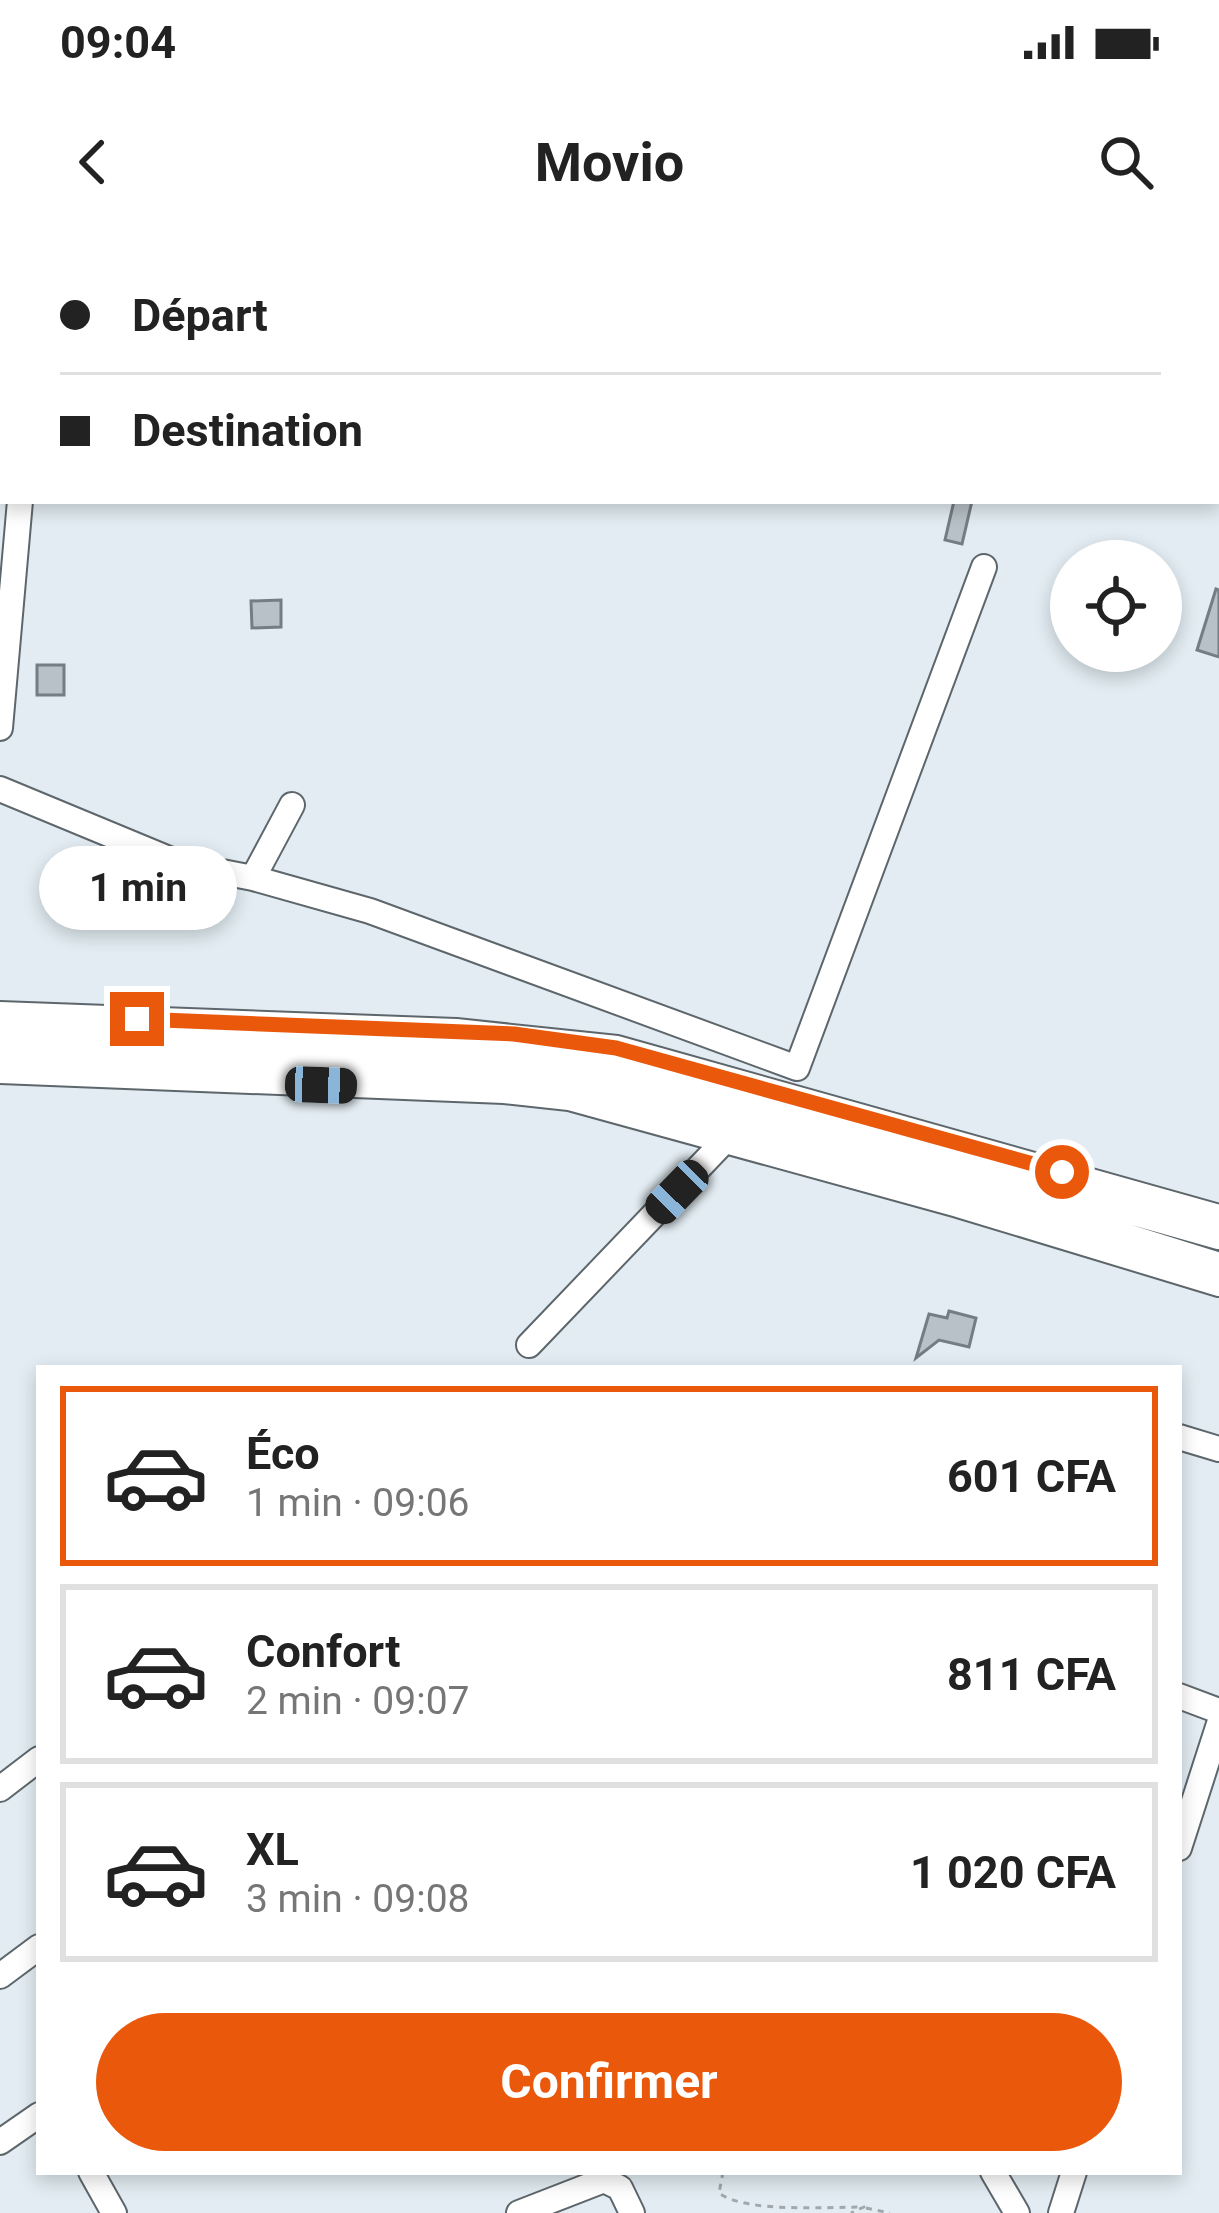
<!DOCTYPE html>
<html lang="fr">
<meta charset="utf-8">
<style>
:root{--surface:#fff;--page:#f2f2f2;--text:#222;--muted:#767676;--line:#e0e0e0;--accent:#ea580c}
body{margin:0;font-family:Roboto,sans-serif;background:var(--page);color:var(--text);height:100vh;display:flex;flex-direction:column;font-size:45px;white-space:nowrap}
*{box-sizing:border-box;margin:0}
p{font-size:39px;color:var(--muted)}
.icon{flex:none;width:66px;height:66px;fill:none;stroke:currentColor;stroke-width:2;stroke-linecap:round;stroke-linejoin:round}
.map{position:relative;flex:1;overflow:hidden}
.panel{position:absolute;left:36px;top:1125px;width:1146px;height:810px;display:flex;flex-direction:column;background:var(--surface);border-radius:0px;box-shadow:0 6px 18px #0003}
.panel>*{flex:none}
.guide{position:absolute;left:0px;top:0px;width:1221px;height:264px;box-shadow:0 6px 18px #0003;display:grid;align-content:center;height:264px;padding:0 60px;background:var(--surface)}
.tools{position:absolute;left:1050px;top:300px;display:grid;gap:24px}
.tools a{display:grid;place-items:center;width:132px;height:132px;border-radius:50%;background:var(--surface);box-shadow:0 6px 18px #0003;font-size:60px}
.end{position:absolute;width:54px;height:54px;margin:-27px;border:15px solid #ea580c;background:#fff;box-shadow:0 0 0 6px #fff}
.from{border-radius:50%}
.bubble{position:absolute;height:84px;border-radius:42px;background:var(--surface);box-shadow:0 6px 18px #0003;font-size:39px;font-weight:700;line-height:84px;text-align:center}
.car{position:absolute;width:36px;height:72px;margin:-36px -18px;border-radius:15px;box-shadow:0 0 9px 3px #0007;background:linear-gradient(#222 24%,#8ab4d8 0 40%,#222 0 76%,#8ab4d8 0 86%,#222 0)}
.guide b{display:flex;align-items:center;gap:42px;height:114px;font-size:45px}
.guide b+b{border-top:3px solid var(--line)}
.guide i{width:30px;height:30px;background:var(--text)}
ul{padding:21px 0 0;list-style:none}
li{display:flex;align-items:center;gap:36px;height:180px;margin:0 24px 18px;padding:0 36px;border:6px solid var(--line);border-radius:0px}
li div{flex:1}
li b{display:block;font-size:45px}
li em{font-style:normal;font-weight:700}
li.current{border-color:var(--accent)}
li>.icon{width:108px;height:108px;stroke-width:1.5}
.button{display:flex;gap:24px;margin-top:auto;padding:24px 60px}
.button a{flex:1;height:138px;border-radius:72px;background:var(--accent);color:#fff;font-size:48px;font-weight:700;line-height:138px;text-align:center}
.status{display:flex;justify-content:space-between;align-items:center;height:84px;padding:0 60px;background:var(--surface);direction:ltr}
.status svg{height:33px;fill:currentColor}
header{display:flex;justify-content:space-between;align-items:center;height:156px;padding:0 60px;background:var(--surface);font-size:54px;font-weight:700}
.map>svg:first-child{display:block}
.building{fill:#b7c1c7;stroke:#747d83;stroke-width:3}
.lines{fill:none;stroke-linecap:round;stroke-linejoin:round}
.minor-casing{stroke:#5d666b;stroke-width:28}
.major-casing{stroke:#5d666b;stroke-width:34}
.path{stroke:#a0a8ad;stroke-width:3;stroke-dasharray:6 6;stroke-linecap:butt}
.minor{stroke:#fff;stroke-width:24}
.major{stroke:#fff;stroke-width:30}
.route{stroke:#ea580c;stroke-width:15}
</style>
<div class="status"><b>09:04</b><svg viewBox="0 0 49 12"><path d="M0 12V9h3v3zM5 12V6h3v6zM10 12V3h3v9zM15 12V0h3v12zM26 1h20v11H26zM47 4h2v5h-2z"/></svg></div>
<header><svg class="icon" aria-label="back" viewBox="0 0 24 24"><path d="M15 5l-7 7 7 7"/></svg>Movio<svg class="icon" aria-label="search" viewBox="0 0 24 24"><circle cx="10" cy="10" r="6"/><path d="M15 15l6 6"/></svg></header>
<div class="map">
<svg width="1219" height="1973" viewBox="0 0 1219 1973">
<rect width="100%" height="100%" fill="#e2ecf2"/>
<path class="building" d="M954 261H972L962 304 945 300Z
M1216 349 1219 350V417L1197 410Z
M281 360V387L252 388 251 361Z
M37 425H64V455H37Z
M949 1071 976 1078 969 1107 939 1100 916 1118 929 1074 947 1078Z"/>
<g class="lines">
<g class="minor-casing">
<path id="minor" d="M0 47 3 48
M0 488 20 261
M0 549 181 624 253 638
M292 565 253 638 370 671 797 828 984 327
M0 774 456 791 617 808 1219 977
M0 831 504 851 569 858 958 965 1219 1044
M529 1105 735 890
M1179 1197 1219 1209
M1179 1456 1219 1471
M0 1549 39 1519
M1179 1608 1219 1484
M0 1736 39 1707
M0 1902 39 1875
M91 1932 114 1973
M993 1932 1017 1973
M519 1973 604 1940 620 1948 632 1973
M1061 1973 1074 1932"/>
</g>
<g class="major-casing">
<path id="major" d="M0 792 557 816 752 862 1219 994
M0 816 503 835 604 848 1024 967 1219 1028"/>
</g>
<path class="path" d="M723 1932 719 1953C746 1973 826 1967 864 1967L851 1973
M866 1968 890 1973"/>
<use href="#minor" class="minor"/>
<use href="#major" class="major"/>
</g>
<g class="lines">
<path class="route" d="M137 779 514 794 616 808 1062 932"/>
</g>
</svg>
<div class="tools">
<a><svg class="icon" aria-label="locate" viewBox="0 0 24 24"><circle cx="12" cy="12" r="6"/><path d="M12 2v4M12 18v4M2 12h4M18 12h4"/></svg></a>
</div>
<i class="end from" style="left:1062px;top:932px"></i>
<i class="end" style="left:137px;top:779px"></i>
<div class="bubble" style="left:39px;top:606px;width:198px">1 min</div>
<i class="car" style="left:321px;top:845px;rotate:92deg"></i>
<i class="car" style="left:677px;top:952px;rotate:224deg"></i>
<div class="guide">
<b><i class="from"></i>Départ</b>
<b><i></i>Destination</b>
</div>
<section class="panel">
<ul>
<li class="current"><svg class="icon" aria-label="car" viewBox="0 0 24 24"><path d="M5 17H2v-5l4-1 3-4h7l3 4 3 1v5h-3M9 17h6M6 11h13"/><circle cx="7" cy="17" r="2"/><circle cx="17" cy="17" r="2"/></svg><div><b>Éco</b><p>1 min · 09:06</p></div><em>601 CFA</em></li>
<li><svg class="icon" aria-label="car" viewBox="0 0 24 24"><path d="M5 17H2v-5l4-1 3-4h7l3 4 3 1v5h-3M9 17h6M6 11h13"/><circle cx="7" cy="17" r="2"/><circle cx="17" cy="17" r="2"/></svg><div><b>Confort</b><p>2 min · 09:07</p></div><em>811 CFA</em></li>
<li><svg class="icon" aria-label="car" viewBox="0 0 24 24"><path d="M5 17H2v-5l4-1 3-4h7l3 4 3 1v5h-3M9 17h6M6 11h13"/><circle cx="7" cy="17" r="2"/><circle cx="17" cy="17" r="2"/></svg><div><b>XL</b><p>3 min · 09:08</p></div><em>1 020 CFA</em></li>
</ul>
<div class="button"><a>Confirmer</a></div>
</section>
</div>
